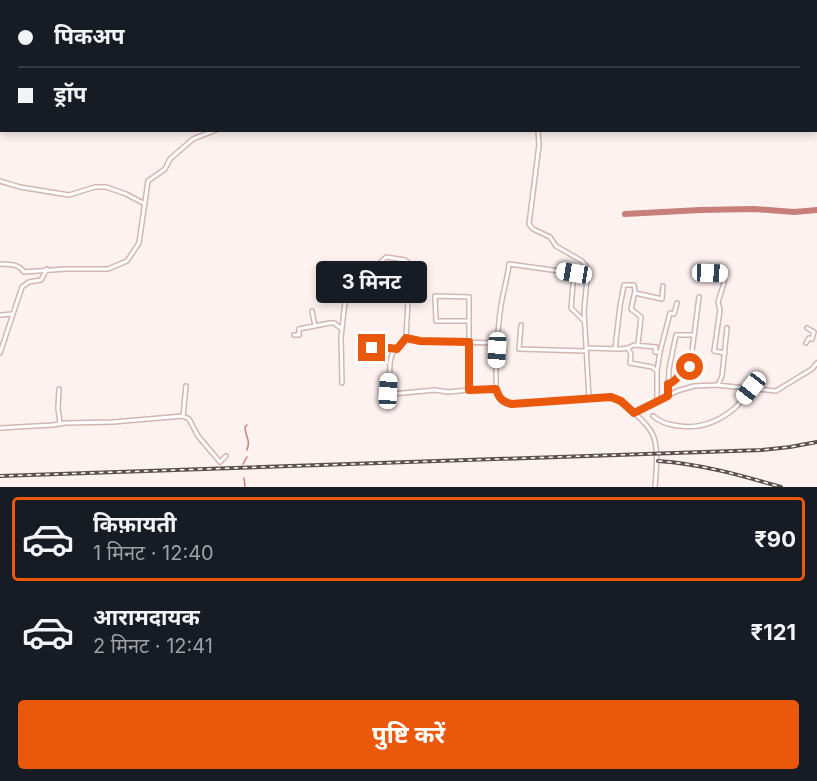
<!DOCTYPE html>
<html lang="hi">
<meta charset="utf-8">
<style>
:root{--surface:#171b24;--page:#242831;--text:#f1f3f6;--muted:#9ea1a6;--line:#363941;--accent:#ea580c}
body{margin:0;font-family:Inter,"Noto Sans Devanagari",sans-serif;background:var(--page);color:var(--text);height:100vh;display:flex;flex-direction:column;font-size:22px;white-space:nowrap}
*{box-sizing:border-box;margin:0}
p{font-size:20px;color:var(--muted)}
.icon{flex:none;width:33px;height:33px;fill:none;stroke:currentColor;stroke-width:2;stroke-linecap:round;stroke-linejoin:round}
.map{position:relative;height:487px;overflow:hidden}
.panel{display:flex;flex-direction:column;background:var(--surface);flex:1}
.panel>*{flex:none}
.hud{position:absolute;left:0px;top:0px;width:818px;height:132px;box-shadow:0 3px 9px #0003;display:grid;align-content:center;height:132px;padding:0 18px;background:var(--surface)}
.end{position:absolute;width:27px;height:27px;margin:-14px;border:8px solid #ea580c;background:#fff;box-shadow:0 0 0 3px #fff}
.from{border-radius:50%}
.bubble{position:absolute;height:42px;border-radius:6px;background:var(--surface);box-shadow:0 3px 9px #0003;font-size:20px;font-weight:700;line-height:42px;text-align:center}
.car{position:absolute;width:18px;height:36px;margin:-18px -9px;border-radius:8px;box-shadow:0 0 4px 2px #0007;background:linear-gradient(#fff 24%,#345 0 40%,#fff 0 76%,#345 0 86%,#fff 0)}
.hud b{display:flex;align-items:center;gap:21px;height:57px;font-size:22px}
.hud b+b{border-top:2px solid var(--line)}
.hud i{width:15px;height:15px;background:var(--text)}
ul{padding:10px 0 0;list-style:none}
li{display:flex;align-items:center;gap:18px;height:84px;margin:0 12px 9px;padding:0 6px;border:3px solid transparent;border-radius:6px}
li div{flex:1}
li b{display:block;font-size:22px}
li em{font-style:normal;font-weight:700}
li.on{border-color:var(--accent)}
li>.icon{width:54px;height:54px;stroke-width:1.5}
.button{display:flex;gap:12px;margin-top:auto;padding:12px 18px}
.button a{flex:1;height:69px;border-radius:6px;background:var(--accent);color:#fff;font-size:24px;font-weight:700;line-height:69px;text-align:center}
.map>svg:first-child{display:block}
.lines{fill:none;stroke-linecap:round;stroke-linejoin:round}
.stream{stroke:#c87f79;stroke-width:1.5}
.river{stroke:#c87f79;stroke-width:6}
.minor-casing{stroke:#d2b5b3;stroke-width:6}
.minor{stroke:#fff;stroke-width:3}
.rail-casing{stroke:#5d5150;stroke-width:4}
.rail{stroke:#fff;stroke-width:1.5;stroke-dasharray:4.5;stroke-linecap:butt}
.route{stroke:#ea580c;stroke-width:8}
</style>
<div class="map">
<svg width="817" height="487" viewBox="0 0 817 487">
<rect width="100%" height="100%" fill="#fef2f1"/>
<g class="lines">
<path class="stream" d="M247 450C251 439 245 437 245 427L247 425
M243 464 247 457
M244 478 245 487"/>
<path class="river" d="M625 214 700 210 754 209 794 212 817 210"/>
<g class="minor-casing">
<path id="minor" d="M315 0 317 2
M539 0V2
M359 2 360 0
M816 118H817
M538 130 539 145 529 224 533 229 550 237 556 246 582 261 586 266 587 279 584 311 589 398
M0 181 20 187 69 195 95 187H106L126 194 145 204
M0 264C9 265 18 263 24 272L66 269H108L127 261 139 243 148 181 165 169 170 159 193 139 216 130
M710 273H725L724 283 718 302 720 310 714 351 725 353
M360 283 386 257 405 260 410 264 406 338 392 354 390 363 389 391 392 394 435 390 448 392 479 389H496
M635 293 662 299 663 286
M312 311 315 326
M0 315 12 314
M468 321H436L435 296 469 297V390
M584 321 571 308 574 273 509 264C508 276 504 288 502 300 499 315 492 387 499 398 502 402 507 403 512 404L611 397C624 403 647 422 653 435 659 449 656 472 655 487
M521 325 519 349 586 351
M807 328 814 332 812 339
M294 335H299V329L330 323H334L342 329
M407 338 420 341 498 343
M806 343 809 338 812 339
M372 348 382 347 397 349
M586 348 621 349 628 348 634 345 656 347 655 352H660
M628 348 631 354 630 363 652 367 657 371 660 352 670 313 674 314 677 303
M615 349 620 306 624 285H634L635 291 631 309 641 317 638 344
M0 353 22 287 29 282 41 280 47 269
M342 383 341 337 345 302
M668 384C676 382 680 375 683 368L690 367 699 297
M718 385 722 376 727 328
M59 389 58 408 60 424
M668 396 669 369 676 335H693
M657 401V371
M635 413 677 391 694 386 716 385 776 391 812 369 817 363
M183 416 189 419 198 436 220 462 226 456
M653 416C661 423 669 425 679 426 700 429 720 421 736 407 741 402 746 394 751 388
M0 428 53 425 65 423 113 422 183 416 186 386"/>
</g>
<use href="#minor" class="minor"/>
<g class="rail-casing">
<path id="rail" d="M658 461C701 464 740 475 781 487
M0 476 762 450 790 447 817 442"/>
</g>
<use href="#rail" class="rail"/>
</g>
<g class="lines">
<path class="route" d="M372 348 382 347 397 349 406 338 420 341 469 342V390L496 389C499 398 502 402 512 404L611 397 621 401 634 413 668 396V384C676 382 680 375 683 368L690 367"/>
</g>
</svg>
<i class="end from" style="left:690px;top:367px"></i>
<i class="end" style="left:372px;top:348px"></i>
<div class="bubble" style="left:316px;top:261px;width:111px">3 मिनट</div>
<i class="car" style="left:574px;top:273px;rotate:279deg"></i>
<i class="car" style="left:710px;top:273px;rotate:92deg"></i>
<i class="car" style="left:497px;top:350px;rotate:183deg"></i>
<i class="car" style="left:751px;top:388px;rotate:218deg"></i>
<i class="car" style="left:388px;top:391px;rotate:3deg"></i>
<div class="hud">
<b><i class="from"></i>पिकअप</b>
<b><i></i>ड्रॉप</b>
</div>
</div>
<section class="panel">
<ul>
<li class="on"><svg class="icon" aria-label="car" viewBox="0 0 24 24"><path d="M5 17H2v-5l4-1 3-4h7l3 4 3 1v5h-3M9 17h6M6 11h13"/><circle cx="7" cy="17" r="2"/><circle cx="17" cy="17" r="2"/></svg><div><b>किफ़ायती</b><p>1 मिनट · 12:40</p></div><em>₹90</em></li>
<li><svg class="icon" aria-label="car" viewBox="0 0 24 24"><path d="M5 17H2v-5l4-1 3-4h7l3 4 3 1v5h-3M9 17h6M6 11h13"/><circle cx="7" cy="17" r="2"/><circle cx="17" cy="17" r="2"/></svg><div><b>आरामदायक</b><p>2 मिनट · 12:41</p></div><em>₹121</em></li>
</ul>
<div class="button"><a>पुष्टि करें</a></div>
</section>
